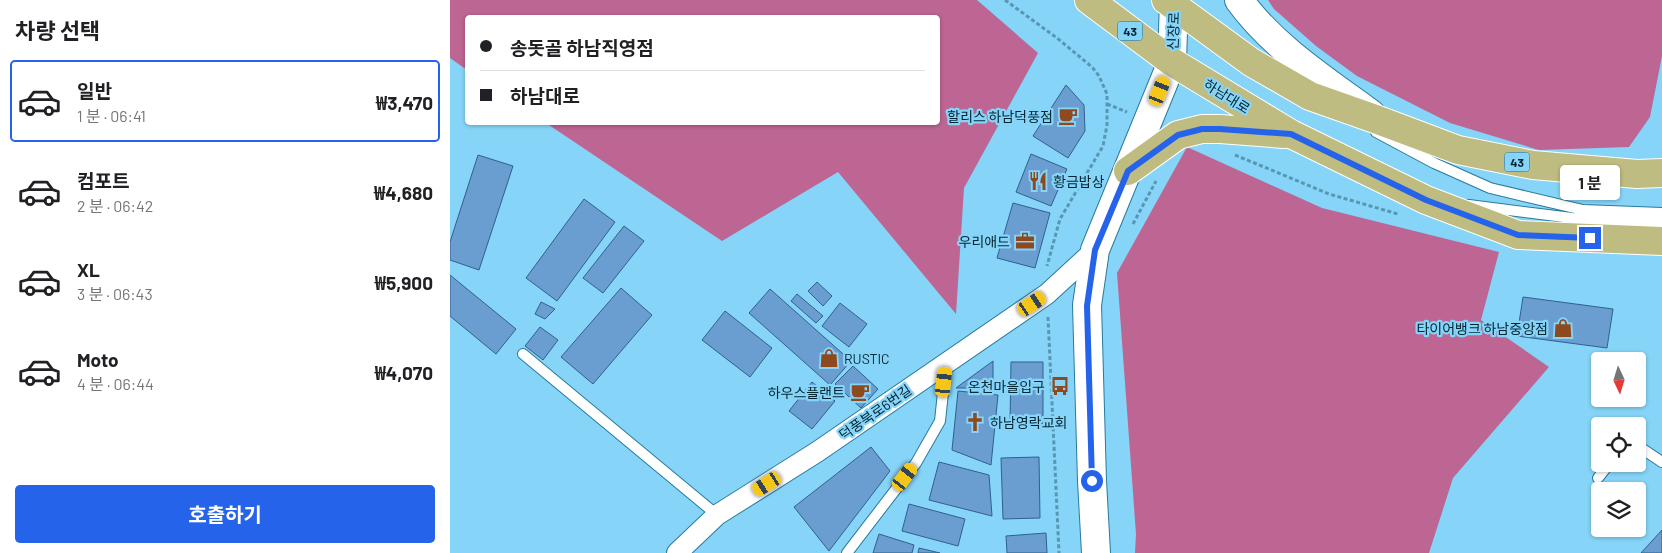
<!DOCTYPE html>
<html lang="ko">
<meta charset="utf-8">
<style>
:root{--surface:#fff;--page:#f2f2f2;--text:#202124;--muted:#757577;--line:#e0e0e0;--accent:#2563eb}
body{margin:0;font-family:Barlow,"Noto Sans KR",sans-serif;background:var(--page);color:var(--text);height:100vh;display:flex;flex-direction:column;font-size:19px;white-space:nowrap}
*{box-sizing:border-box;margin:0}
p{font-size:16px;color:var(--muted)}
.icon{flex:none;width:28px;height:28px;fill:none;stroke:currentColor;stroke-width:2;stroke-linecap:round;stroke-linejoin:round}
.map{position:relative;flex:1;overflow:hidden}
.details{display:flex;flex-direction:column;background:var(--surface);width:450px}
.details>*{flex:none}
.guide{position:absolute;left:15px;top:15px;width:475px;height:110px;border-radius:5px;box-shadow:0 1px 4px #0004;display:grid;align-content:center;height:110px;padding:0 15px;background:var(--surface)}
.needle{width:32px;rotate:176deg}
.fabs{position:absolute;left:1141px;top:352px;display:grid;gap:10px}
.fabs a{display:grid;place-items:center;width:55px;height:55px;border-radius:5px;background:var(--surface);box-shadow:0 1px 4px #0004;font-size:25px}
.end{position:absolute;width:22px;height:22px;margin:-11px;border:6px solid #2563eb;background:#fff;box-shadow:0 0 0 2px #fff}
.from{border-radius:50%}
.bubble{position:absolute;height:35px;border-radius:5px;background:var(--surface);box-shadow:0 1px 4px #0004;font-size:16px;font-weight:700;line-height:35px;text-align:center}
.car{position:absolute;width:15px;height:30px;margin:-15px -8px;border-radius:6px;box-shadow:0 0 4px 1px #0007;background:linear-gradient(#f5c518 24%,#345 0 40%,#f5c518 0 76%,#345 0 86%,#f5c518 0)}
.guide b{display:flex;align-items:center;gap:18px;height:48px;font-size:19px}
.guide b+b{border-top:1px solid var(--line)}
.guide i{width:12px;height:12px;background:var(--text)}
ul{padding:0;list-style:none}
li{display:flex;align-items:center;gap:15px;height:82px;margin:0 10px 8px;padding:0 5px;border:2px solid transparent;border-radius:5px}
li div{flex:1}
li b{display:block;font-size:19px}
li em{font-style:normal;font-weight:700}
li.active{border-color:var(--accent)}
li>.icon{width:45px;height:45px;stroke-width:1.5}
h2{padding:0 15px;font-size:22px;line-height:60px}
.action{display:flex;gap:10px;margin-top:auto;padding:10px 15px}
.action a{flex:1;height:58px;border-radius:5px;background:var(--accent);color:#fff;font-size:20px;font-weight:700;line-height:58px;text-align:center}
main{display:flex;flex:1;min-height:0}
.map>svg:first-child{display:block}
.forest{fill:#bd6593}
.building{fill:#6b9ed0;stroke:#2f608f}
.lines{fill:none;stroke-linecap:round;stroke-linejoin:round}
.lane-casing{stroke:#287b9c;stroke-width:12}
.street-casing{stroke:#287b9c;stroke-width:22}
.secondary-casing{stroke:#287b9c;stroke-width:30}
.primary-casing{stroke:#fff;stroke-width:30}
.path{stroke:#5897b3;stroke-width:3;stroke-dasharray:4 2.5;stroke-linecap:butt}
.lane{stroke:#fff;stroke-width:10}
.street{stroke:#fff;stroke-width:20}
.secondary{stroke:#fff;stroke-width:28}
.primary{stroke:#bebc80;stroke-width:28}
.route{stroke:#2563eb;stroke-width:6}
.labels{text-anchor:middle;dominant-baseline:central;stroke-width:4.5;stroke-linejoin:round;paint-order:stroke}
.shield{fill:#86d4f8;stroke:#2a5a6e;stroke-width:1}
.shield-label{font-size:12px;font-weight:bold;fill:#032633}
.street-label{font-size:14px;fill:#032633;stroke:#86d4f8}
.poi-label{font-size:14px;fill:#032633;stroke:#86d4f8;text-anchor:end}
</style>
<main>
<section class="details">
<h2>차량 선택</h2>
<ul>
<li class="active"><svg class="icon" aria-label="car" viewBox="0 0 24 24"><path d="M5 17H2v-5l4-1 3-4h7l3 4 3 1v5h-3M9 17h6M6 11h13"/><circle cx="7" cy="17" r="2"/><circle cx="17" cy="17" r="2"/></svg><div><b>일반</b><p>1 분 · 06:41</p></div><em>₩3,470</em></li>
<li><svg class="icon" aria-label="car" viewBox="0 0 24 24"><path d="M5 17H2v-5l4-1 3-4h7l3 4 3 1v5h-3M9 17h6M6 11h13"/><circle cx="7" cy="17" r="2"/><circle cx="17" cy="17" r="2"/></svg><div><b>컴포트</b><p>2 분 · 06:42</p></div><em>₩4,680</em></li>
<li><svg class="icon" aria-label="car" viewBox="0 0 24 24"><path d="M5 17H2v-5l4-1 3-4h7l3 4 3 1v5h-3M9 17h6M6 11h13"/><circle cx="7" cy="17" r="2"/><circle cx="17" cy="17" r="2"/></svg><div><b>XL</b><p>3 분 · 06:43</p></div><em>₩5,900</em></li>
<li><svg class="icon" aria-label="car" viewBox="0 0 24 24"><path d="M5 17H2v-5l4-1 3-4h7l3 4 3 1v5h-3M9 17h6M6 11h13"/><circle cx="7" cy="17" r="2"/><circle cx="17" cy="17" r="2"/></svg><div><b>Moto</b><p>4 분 · 06:44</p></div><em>₩4,070</em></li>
</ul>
<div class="action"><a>호출하기</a></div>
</section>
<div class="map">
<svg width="1212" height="553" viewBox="0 0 1212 553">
<rect width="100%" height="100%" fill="#86d4f8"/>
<path class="forest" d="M0 0H527L588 53 514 188 506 314 388 172 272 241 96 123 488 122V18H18L17 70 0 58Z
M818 0H1212V56L1200 117 1179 147 1089 150 1000 123 907 76 866 46 824 9Z
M737 147 872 208 1049 252 1031 320 1099 367 1003 478 979 553H685L686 534 667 273Z"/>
<path class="building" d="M616 85 634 105 635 131 618 158 583 136Z
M581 154 617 169 601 206 566 192Z
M28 155 63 166 29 270 0 260V242Z
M134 199 165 222 107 301 76 278Z
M563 203 600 213 585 268 547 258Z
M174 226 194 241 153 293 133 278Z
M0 275 66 329 46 354 0 316Z
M367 282 382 296 373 306 358 291Z
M171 288 202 315 143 384 111 357Z
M320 289 401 361 380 385 299 313Z
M347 294 373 316 366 323 341 301Z
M1073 297 1163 309 1157 348 1067 336Z
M91 302 105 309 95 319 85 314Z
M390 303 417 324 399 347 372 326Z
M275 311 322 348 300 377 252 340Z
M90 327 108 340 93 360 75 346Z
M543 361V388H506Z
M561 362H593V424L560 423Z
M403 366 428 389 411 408 385 384Z
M362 382 385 401 362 429 339 411Z
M508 391 548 395 541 465 502 450Z
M421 447 440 471 379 551 344 507Z
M589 457 590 518 553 519 551 458Z
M489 462 539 475 542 516 479 500Z
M459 504 515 519 508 546 452 531Z
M1212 530V553H1191Z
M596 533 597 553H557L556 536Z
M429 534 464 545 462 553H423Z
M469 548 490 553H468Z"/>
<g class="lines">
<g class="lane-casing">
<path id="lane" d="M926 132 984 163 1040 188 1133 210 1212 213
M1019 205 1122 218 1212 223
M73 354 267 515
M1188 446 1212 462
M1148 478 1159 464
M397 553 466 463 490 421 496 364"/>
</g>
<g class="street-casing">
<path id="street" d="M227 553 267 515 367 452 597 294 645 250"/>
</g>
<g class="secondary-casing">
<path id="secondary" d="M789 0C823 47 875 80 921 114
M646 553 642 481 637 305 645 250 722 62 724 0"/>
</g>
<g class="primary-casing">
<path id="primary" d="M639 0 722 62 841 134 976 200 1068 235 1212 241
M716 0 801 62 860 96 928 120 1008 150 1083 165 1187 174 1212 173
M678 171 728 135 752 129H770L834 134"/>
</g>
<path class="path" d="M555 0 607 38 642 67 649 76 657 94V125L653 146 610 219 597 266
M657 104 677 112
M785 155 879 194 948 214
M683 224 706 181
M598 317 609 553"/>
<use href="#lane" class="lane"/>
<use href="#street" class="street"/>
<use href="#secondary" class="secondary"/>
<use href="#primary" class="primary"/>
</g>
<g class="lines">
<path class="route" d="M642 481 637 306 645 250 678 171 728 135 752 129H770L841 134 976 200 1068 235 1140 238"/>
</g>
<defs>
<g id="cafe-bare" transform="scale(1.5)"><path d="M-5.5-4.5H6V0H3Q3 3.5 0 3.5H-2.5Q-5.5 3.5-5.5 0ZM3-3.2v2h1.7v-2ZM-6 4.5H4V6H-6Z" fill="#8e491f" stroke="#86d4f8" stroke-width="2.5" paint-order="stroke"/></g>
<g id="restaurant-bare" transform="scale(1.5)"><path d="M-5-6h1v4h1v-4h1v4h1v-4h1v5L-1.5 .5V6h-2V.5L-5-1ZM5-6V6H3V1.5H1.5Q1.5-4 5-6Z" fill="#8e491f" stroke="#86d4f8" stroke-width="2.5" paint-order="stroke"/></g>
<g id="office-bare" transform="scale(1.5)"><path d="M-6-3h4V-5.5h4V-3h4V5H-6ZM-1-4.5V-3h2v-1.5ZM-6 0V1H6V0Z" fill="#8e491f" stroke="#86d4f8" stroke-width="2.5" paint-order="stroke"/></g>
<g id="shop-bare" transform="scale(1.5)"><path d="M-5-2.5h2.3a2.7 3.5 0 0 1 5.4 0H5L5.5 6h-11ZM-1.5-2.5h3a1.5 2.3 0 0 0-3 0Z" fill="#8e491f" stroke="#86d4f8" stroke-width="2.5" paint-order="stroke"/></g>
<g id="bus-bare" transform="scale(1.5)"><path d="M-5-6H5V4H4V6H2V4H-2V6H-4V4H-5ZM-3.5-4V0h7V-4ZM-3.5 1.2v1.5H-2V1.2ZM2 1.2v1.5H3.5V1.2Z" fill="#8e491f" stroke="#86d4f8" stroke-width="2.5" paint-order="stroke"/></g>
<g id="church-bare" transform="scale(1.5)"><path d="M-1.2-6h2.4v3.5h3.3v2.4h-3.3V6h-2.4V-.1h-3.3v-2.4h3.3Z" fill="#8e491f" stroke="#86d4f8" stroke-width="2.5" paint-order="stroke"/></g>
</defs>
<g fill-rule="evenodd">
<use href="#cafe-bare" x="618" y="116"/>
<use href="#restaurant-bare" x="588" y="181"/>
<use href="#office-bare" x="575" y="241"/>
<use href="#shop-bare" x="1113" y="328"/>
<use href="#shop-bare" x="379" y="358"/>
<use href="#bus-bare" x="610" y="386"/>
<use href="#cafe-bare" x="410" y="392"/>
<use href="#church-bare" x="525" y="422"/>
</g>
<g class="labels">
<g class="shield">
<rect x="667.5" y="21.5" width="25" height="19" rx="4"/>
<rect x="1054.5" y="152.5" width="25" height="19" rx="4"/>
</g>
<g class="shield-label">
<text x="680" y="31">43</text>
<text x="1067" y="162">43</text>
</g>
<g class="street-label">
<text transform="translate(723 31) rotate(-88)">신장로</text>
<text transform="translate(777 96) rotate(32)">하남대로</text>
<text transform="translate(425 412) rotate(-35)">덕풍북로6번길</text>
</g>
<g class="poi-label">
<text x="603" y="116">할리스 하남덕풍점</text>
<text x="603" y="181" text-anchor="start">황금밥상</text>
<text x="560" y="241">우리애드</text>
<text x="1098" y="328">타이어뱅크 하남중앙점</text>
<text x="394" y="358" text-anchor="start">RUSTIC</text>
<text x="595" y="386">온천마을입구</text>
<text x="395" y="392">하우스플랜트</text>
<text x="540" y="422" text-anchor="start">하남영락교회</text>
</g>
</g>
</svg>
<div class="fabs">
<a><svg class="needle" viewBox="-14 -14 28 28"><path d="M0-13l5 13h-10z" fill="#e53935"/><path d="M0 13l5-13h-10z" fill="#757577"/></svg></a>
<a><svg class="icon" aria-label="locate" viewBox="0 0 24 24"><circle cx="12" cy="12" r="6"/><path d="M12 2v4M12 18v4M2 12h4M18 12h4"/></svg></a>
<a><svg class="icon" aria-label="layers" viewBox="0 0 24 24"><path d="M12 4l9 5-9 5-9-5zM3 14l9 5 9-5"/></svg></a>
</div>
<i class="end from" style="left:642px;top:481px"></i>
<i class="end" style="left:1140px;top:238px"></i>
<div class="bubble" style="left:1110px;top:165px;width:60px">1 분</div>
<i class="car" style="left:710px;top:91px;rotate:22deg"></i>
<i class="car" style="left:582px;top:304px;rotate:56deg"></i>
<i class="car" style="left:494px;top:382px;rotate:6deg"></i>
<i class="car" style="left:455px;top:477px;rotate:37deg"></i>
<i class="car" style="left:317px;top:484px;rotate:238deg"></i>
<div class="guide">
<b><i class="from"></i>송돗골 하남직영점</b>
<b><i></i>하남대로</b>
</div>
</div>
</main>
